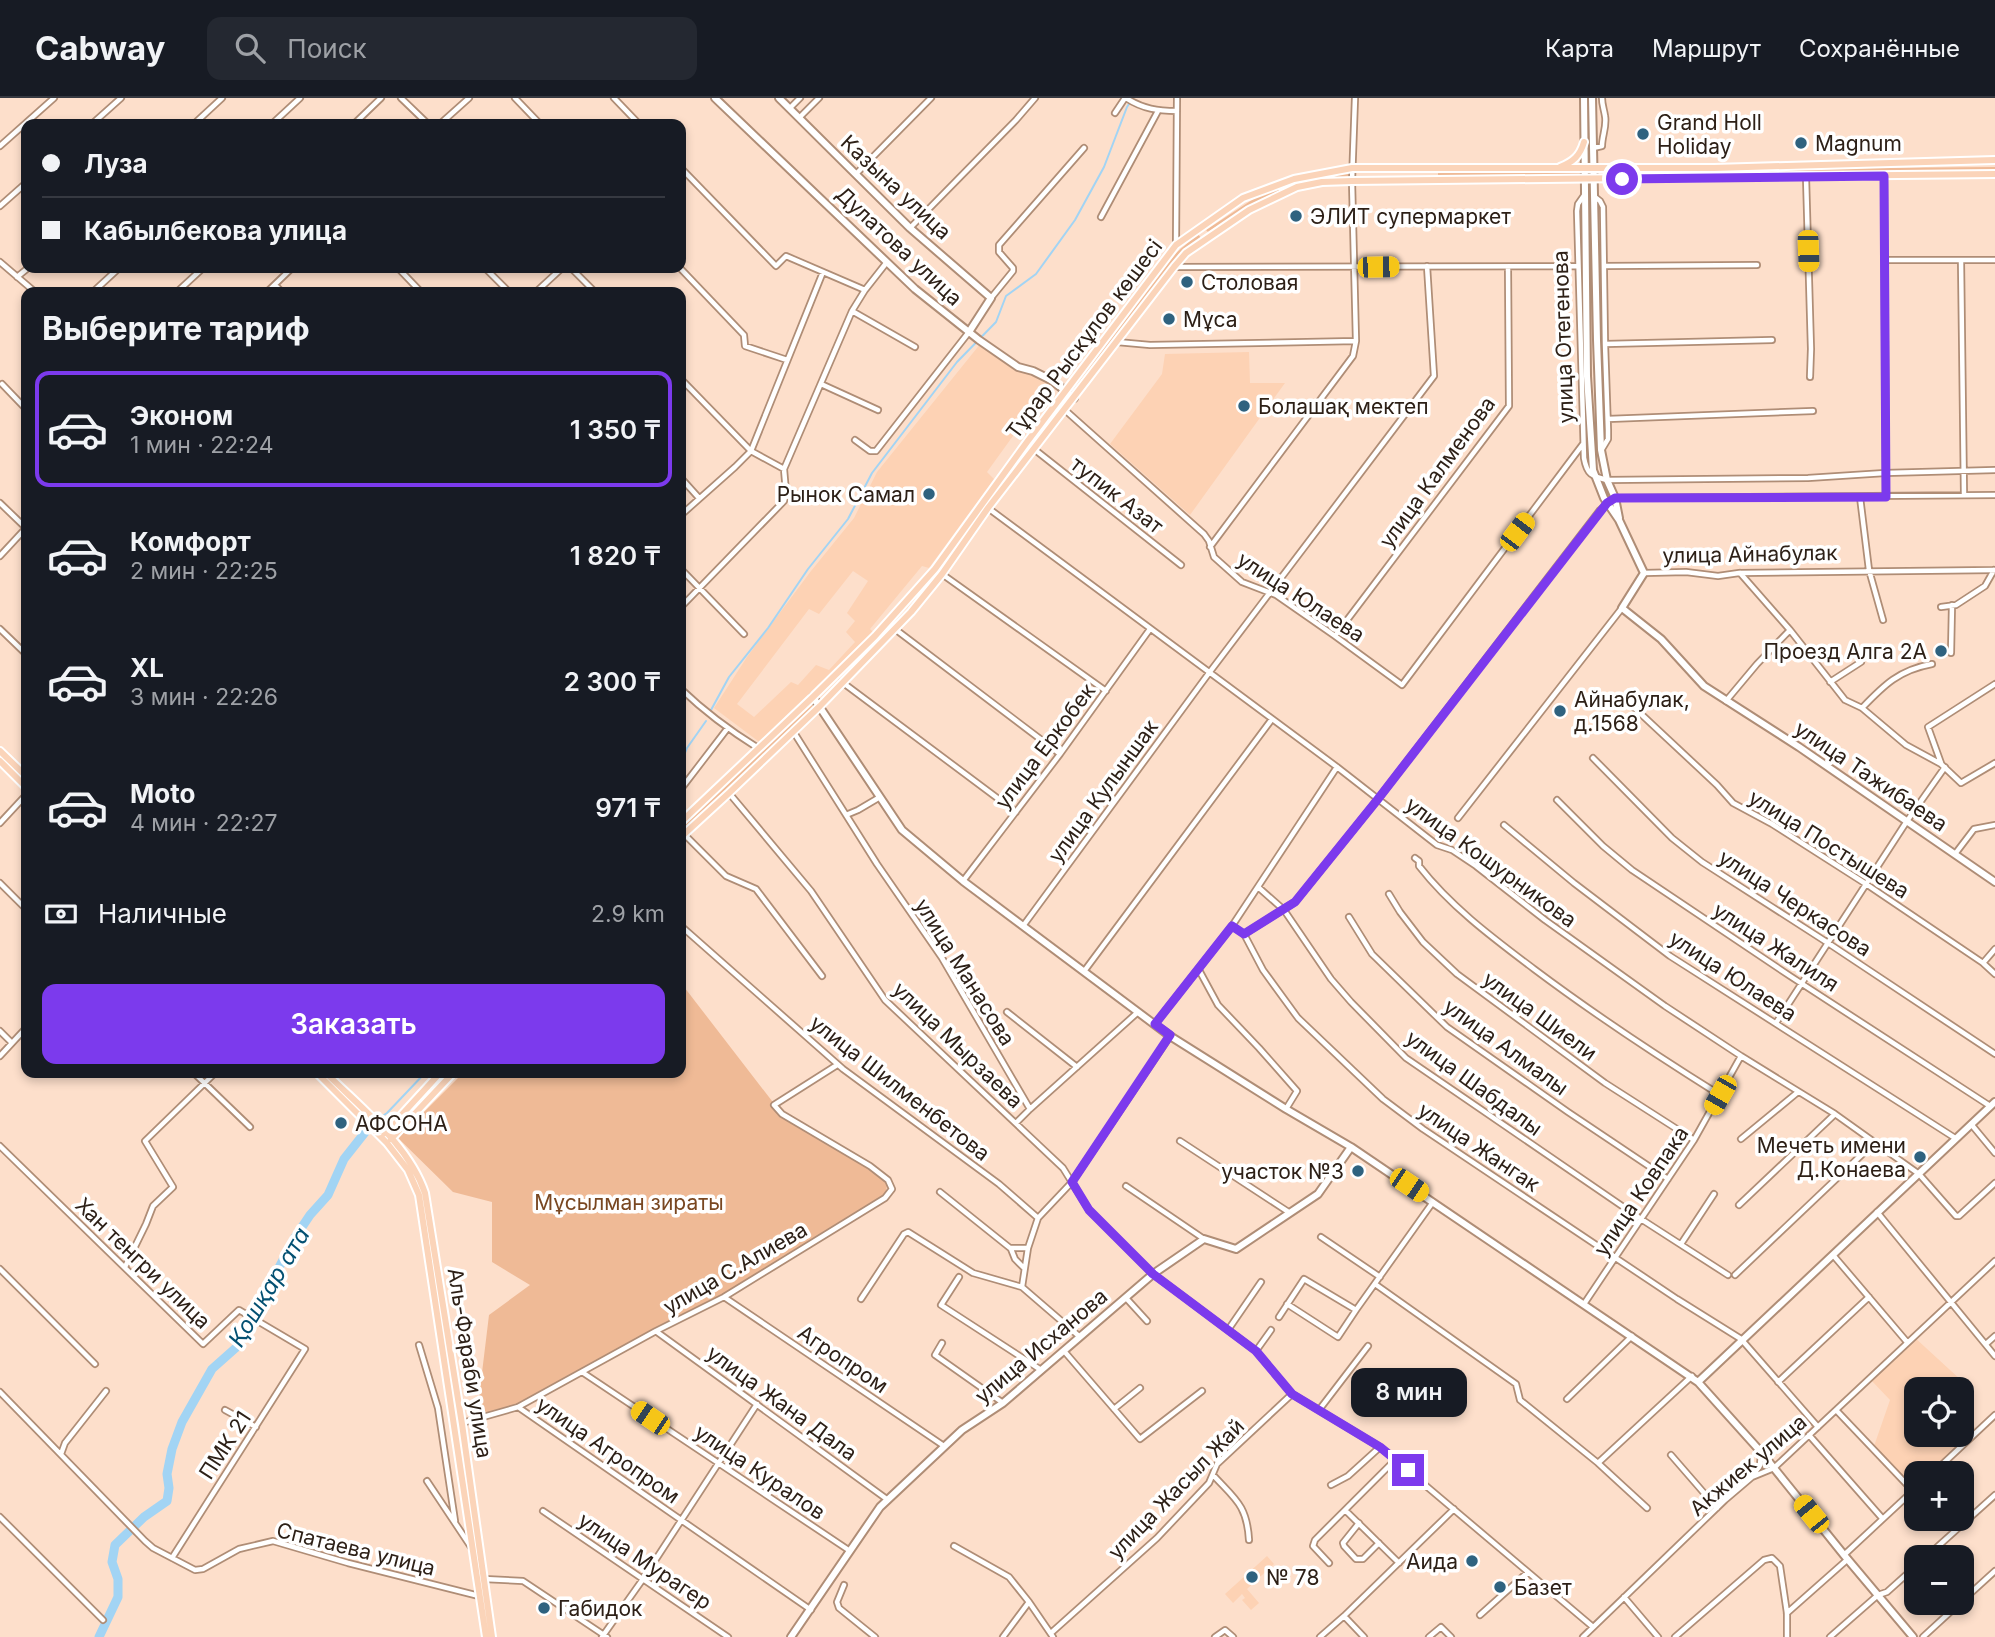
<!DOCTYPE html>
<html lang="ru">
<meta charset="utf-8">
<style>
:root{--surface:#171b24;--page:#242831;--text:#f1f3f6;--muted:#9ea1a6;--line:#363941;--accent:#7c3aed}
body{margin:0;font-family:Inter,sans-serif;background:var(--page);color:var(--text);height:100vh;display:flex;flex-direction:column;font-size:26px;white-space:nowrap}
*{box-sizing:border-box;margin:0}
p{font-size:23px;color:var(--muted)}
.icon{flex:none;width:38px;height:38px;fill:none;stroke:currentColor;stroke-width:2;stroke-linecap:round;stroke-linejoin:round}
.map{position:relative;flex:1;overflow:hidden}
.drawer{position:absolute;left:21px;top:189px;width:665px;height:791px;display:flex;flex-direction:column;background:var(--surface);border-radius:14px;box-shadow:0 4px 10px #0003}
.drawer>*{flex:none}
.top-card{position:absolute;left:21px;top:21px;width:665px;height:154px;border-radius:14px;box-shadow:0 4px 10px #0003;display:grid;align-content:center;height:154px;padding:0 21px;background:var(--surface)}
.fabs{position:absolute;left:1904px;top:1279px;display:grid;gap:14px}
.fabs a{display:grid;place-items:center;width:70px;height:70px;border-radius:14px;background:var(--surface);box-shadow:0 4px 10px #0003;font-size:35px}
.end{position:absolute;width:32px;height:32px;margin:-16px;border:9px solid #7c3aed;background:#fff;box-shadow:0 0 0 4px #fff}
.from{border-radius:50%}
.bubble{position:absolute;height:49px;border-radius:14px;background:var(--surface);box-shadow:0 4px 10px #0003;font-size:23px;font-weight:600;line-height:49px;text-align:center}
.car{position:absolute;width:21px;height:42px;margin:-21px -10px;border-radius:9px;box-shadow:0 0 5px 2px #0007;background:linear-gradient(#f5c518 24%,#345 0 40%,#f5c518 0 76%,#345 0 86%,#f5c518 0)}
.top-card b{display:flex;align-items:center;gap:24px;height:66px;font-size:26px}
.top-card b+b{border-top:2px solid var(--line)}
.top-card i{width:18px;height:18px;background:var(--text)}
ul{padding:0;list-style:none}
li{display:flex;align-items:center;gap:21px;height:116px;margin:0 14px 10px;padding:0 7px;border:4px solid transparent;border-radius:14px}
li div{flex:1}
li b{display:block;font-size:26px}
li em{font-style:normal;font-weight:600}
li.on{border-color:var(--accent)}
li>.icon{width:63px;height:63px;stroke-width:1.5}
h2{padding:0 21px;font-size:32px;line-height:84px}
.pay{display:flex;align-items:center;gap:18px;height:77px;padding:0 21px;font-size:26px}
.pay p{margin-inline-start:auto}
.action{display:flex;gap:14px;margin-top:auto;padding:14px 21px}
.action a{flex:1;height:80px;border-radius:14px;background:var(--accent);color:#fff;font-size:28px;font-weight:600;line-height:80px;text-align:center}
header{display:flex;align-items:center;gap:42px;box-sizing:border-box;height:98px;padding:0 35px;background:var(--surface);border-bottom:2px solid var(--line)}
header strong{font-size:33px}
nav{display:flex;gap:38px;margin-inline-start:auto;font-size:24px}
.search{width:490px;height:63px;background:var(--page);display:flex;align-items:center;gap:18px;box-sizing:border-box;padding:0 24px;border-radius:14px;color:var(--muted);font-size:26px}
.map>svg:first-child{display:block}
.built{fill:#fdd2b4;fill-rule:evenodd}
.green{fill:#efba96}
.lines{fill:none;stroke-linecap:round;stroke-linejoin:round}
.stream{stroke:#a2d4f4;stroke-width:2}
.river{stroke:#a2d4f4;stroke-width:9}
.street-casing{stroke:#af8d76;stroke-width:8}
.secondary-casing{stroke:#af8d76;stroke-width:10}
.primary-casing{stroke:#fff;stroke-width:10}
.street{stroke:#fff;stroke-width:4.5}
.secondary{stroke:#fff;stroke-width:6}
.primary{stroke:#fbd4b9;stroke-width:6}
.route{stroke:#7c3aed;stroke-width:9}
.poi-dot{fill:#2f627f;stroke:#fff;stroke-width:2.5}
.labels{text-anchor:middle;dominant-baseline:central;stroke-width:7;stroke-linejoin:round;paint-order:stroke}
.poi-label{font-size:21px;fill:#2d2017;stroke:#fff;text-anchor:start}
.street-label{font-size:21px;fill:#2d2017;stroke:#fff}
.park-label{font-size:21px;fill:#794721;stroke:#fff}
.water-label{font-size:23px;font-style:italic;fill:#035072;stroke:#fff}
</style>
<header>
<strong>Cabway</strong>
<div class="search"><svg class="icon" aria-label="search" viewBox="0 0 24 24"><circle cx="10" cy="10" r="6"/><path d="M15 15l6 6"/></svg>Поиск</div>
<nav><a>Карта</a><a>Маршрут</a><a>Сохранённые</a></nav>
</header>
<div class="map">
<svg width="1995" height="1539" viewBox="0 0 1995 1539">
<rect width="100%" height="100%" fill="#fddfcb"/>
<path class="built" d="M981 245 1020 271 1039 275 1052 284 987 374 994 381 929 470 922 468 870 531 874 535 813 599 762 646 714 610 747 559 811 473 854 420 877 374ZM853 473 868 483 847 515 855 523 846 534 855 544 829 572 816 567 798 587 791 584 754 619 737 606 809 511 819 516Z
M1249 254 1250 285H1285L1190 417 1110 346 1162 276 1165 256Z
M1913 1238 1962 1283 1952 1291 1916 1292V1337H1962V1315L1978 1333 1932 1375 1916 1376V1390L1913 1393 1873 1351 1890 1302 1870 1281Z
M1267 1458 1274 1466 1247 1491 1259 1505 1251 1512 1242 1502 1245 1500 1242 1496 1233 1505 1225 1496Z"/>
<path class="green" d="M1995 69V74L1761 76V71Z
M1438 73H1580V78H1438Z
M1348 75V79L1295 87 1261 101 1208 134 1206 132 1258 98 1295 84Z
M1198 136 1201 140 1179 157 1074 293 1071 291 1176 155Z
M810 605 814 609 681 735V730Z
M681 885 782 1016 870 1068 888 1082 885 1100 724 1199 518 1309 476 1324 489 1217 530 1187 492 1164V1104L453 1094 398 1040 463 975H681Z"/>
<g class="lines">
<path class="stream" d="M711 612 729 579 768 530 808 471 848 421 872 375 957 264 996 224 1006 198 1036 176 1075 122 1104 69 1127 9 1133 0
M681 665 687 650 706 623
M378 1021 387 1015 425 975"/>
<path class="river" d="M99 1539 118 1499V1481L112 1464 115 1447 144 1419 167 1403 169 1390 167 1376 172 1351 182 1324 212 1271 239 1247 255 1208 274 1179 294 1141 310 1117 328 1097 344 1061 374 1023"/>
<g class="street-casing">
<path id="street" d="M401 0 428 26
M515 0 540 26
M614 0 639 26
M1126 0C1143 11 1158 13 1177 13
M790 10 800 0
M1115 15 1125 0
M799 20 819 0
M92 26 121 0
M194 26 222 0
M272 26 300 0
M354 26 381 0
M440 26 469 0
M0 48 54 0
M1593 50 1602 48C1602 38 1607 28 1605 18 1604 11 1602 7 1602 0
M681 70 776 168 786 158 865 192
M856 76 931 0
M1884 78 1886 399
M1806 79 1811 251 1810 279
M1585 96 1578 106 1577 113 1584 360C1587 377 1592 378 1607 382L1808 380 1885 375 1995 372
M1595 99 1600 103 1603 109 1605 246 1608 332V341L1602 351
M0 108 26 85
M1101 119 1158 13
M910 130 1016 22 1035 0
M1176 146 1177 0
M1884 162H1995
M1961 162 1964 397
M0 164 35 194
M1604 168 1757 167
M1174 169 1578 168
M398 170 421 194
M485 170 509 194
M571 170 595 194
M680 170 744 237 745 248 787 262
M17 179 28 170
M275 187 282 194
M93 194 119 170
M177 194 203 170
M267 194 292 170
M536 194 562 170
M991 200 1013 173V170L999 154V147L1084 50
M852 213 915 249
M1117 244 1150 247 1356 243
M1605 246 1772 242
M681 281 751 353 784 371
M2 286 26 311
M821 286 878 312
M1065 312 1204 436 1209 443 1214 459 1242 484 1276 497 1335 538 1402 587 1583 346
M1608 321 1813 313
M855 342 870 353H876L969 234
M1034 351 1181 467
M681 380 699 400
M1860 399 1869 472 1883 522
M0 405 26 430
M988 410 1337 669 1437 747 1452 752 1476 768 1545 822 1665 908 1741 958 1835 1016 1919 1076 1956 1118H1959L1995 1085
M681 417 735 369 751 353 823 174
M1210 449 1353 258 1356 243 1352 83 1355 0
M0 458 26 430
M681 471 744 536
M1644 475 1686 474 1718 478 1739 475 1995 472
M1740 475 1790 532 1845 602 1862 610 1906 647 1941 666 1961 685 1995 665
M942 476 1106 593
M681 509 784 403 786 394 784 371 852 213 865 192 887 164
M1941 509 1956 507 1985 488 1994 472
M0 531 26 556
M895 531 1060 656
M1335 538 1509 308 1508 169
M1951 555 1952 507
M842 584 1016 714
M1830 584 1861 564
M681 591C705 614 729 632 758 650
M1626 602 1717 687 1733 705 1772 726 1866 786 1983 865 1995 876
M1726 603 1757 566 1790 532
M1862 610C1884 587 1899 572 1932 566
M793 633 877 766 942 860 1030 1011 1138 914
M1593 660 1672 740 1702 764 1828 845 1995 956
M1941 665 1928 629 1995 586
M681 691 727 631
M729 695 811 793 885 902 1063 1070 1089 1112 1153 1176 1256 1253 1292 1296 1380 1349 1593 1529
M1557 702 1603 748 1632 772 1790 878 1990 1008
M846 717 858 712 880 699
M1458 720 1622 510
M0 725 26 697
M1504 727 1574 785 1670 858 1955 1040
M684 736 726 778 756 791 822 878
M1955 756 1974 731 1995 727
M1415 760 1419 763V768C1451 809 1493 840 1534 871 1594 916 1656 957 1720 997
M963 783 1060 656 1150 531
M0 785 26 811
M1258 789 1284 812 1331 881 1351 904 1406 960 1641 1121 1728 1177
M1389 796 1400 814 1423 844 1457 876 1605 985 1694 1042
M1349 819 1372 856 1447 929 1568 1014 1668 1081
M681 828 843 971 999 1086 1038 1120
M1023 828 1209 575 1434 278 1427 168
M1232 828 1244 836 1295 804 1378 701 1600 412 1615 400 1995 397
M1244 836 1263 872 1298 920 1383 1001 1423 1031 1677 1201 1741 1241 1818 1329
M1983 865 1995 851
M1085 872 1272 621
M1199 872 1218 907 1259 950 1297 993 1286 1011
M1007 914 1077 969
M1776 925 1907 723 1945 669
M1155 926 1232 828 1337 669
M0 933 12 945
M0 958 26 930
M194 975 250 1029
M1016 1025 1030 1011
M1971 1026 1995 1055
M1741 1041 1798 994
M1180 1043 1290 1115
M0 1048 203 1246 239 1212 305 1251 172 1460
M1126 1088 1204 1141
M940 1094 1010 1150H1028
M1739 1107 1835 1016
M1877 1114 1995 1258
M1321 1139 1380 1179
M1681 1146 1714 1096
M1011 1151 1015 1161 1024 1170
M1833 1157 1907 1244
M125 1169 146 1126 153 1108 173 1089 145 1043 215 975
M0 1171 95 1266
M1735 1177 1874 1045
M959 1179 941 1207 1041 1272
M1375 1186 1516 1286 1520 1302 1598 1365 1647 1410
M724 1199 944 1348
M1126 1200 1147 1223
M861 1201 904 1136 908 1134 973 1175 1022 1189
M1287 1206 1338 1239 1356 1212
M1584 1206 1694 1042 1741 958
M1279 1219 1304 1181 1356 1212 1433 1104
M1228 1232 1261 1184
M657 1234 888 1402
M1080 1239 1022 1189 1028 1150 1038 1120 1072 1084 1170 938
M942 1245 935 1257 1003 1305
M1986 1246 1995 1238
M419 1247 438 1310 455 1423
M1064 1253 1140 1341 1202 1293
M1256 1253 1271 1232
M582 1274 850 1453
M1778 1284 1869 1199
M0 1294 145 1443 153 1450 195 1472 203 1471 239 1451 273 1443 348 1465 479 1498
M1567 1301 1632 1238
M518 1309 811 1512
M1114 1311 1140 1290
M225 1312 256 1329
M1319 1312 1368 1248
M1836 1312 1913 1393
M455 1327 518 1309 656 1233 724 1199 885 1100 892 1091 888 1082 870 1068 782 1016 774 1007 837 967
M1809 1337 1882 1420
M61 1356 65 1345 106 1293
M1671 1357 1717 1410
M1598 1365 1692 1278
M1932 1376 1995 1317
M1213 1377C1235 1401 1247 1407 1249 1442
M1752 1379 1760 1367 1761 1355
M427 1383 471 1449
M1331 1387 1348 1378 1380 1349
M1345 1412 1399 1465
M543 1413 728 1539
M0 1419 103 1522
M1359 1425 1343 1445 1344 1448 1356 1461H1363L1379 1445
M954 1448 1009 1479 1029 1504
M1844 1457 1916 1390
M1925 1460 1995 1397
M1329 1465 1313 1448 1315 1442 1395 1362
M484 1481 523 1483 607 1539
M844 1487 837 1504 839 1510 875 1539
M1624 1499 1658 1539
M1962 1503 1995 1473
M1787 1515 1848 1461
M1480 1517 1528 1474
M1344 1518 1364 1539
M1051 1535 1157 1440 1209 1385 1217 1366 1292 1296
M602 1539 643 1481 757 1306
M1003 1539 1029 1504 1053 1539
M1215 1539 1225 1532 1233 1539
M1320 1539 1344 1518 1454 1411
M1429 1539 1441 1529 1451 1539
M1583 1539 1725 1402 1752 1379 1774 1370 1995 1163
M1675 1539 1764 1462 1772 1460 1780 1468 1787 1515V1539
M1830 1539 1878 1497 1887 1494 1916 1468
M1923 1539 1960 1505"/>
</g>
<g class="secondary-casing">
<path id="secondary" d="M715 0 915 191 979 242 1018 269 1033 273 1053 283 1074 300
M779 0 910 130 991 200 969 234
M1584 0 1587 278 1593 372 1604 400 1619 422 1644 475 1622 510 1661 541 1704 588 1799 649 1995 784
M1592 0 1597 242 1601 352 1607 382 1615 400 1619 420
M813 599 902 732 963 783 1170 938 1286 1011 1351 1049 1698 1284 1761 1354 1844 1457 1913 1539
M1698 1284 1995 1004
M791 1539 880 1409 962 1332 1003 1305 1153 1176 1204 1141 1236 1151 1318 1096 1351 1049"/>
</g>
<g class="primary-casing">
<path id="primary" d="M1560 69C1573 64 1580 58 1584 44
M0 653 26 678
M0 663 26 689
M681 724 813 599 875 538 935 471 1027 344 1176 147 1243 100 1294 81 1352 70H1714L1995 62
M681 739 729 695 820 608 911 514 942 476 988 410 1174 169 1186 155 1249 112 1297 89 1322 84 1352 83 1995 76
M317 975 387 1045 408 1072 419 1097 486 1539
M326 975C361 1010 409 1047 425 1095L462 1326 492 1539
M385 1035 440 975
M391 1041 453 975"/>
</g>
<use href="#street" class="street"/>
<use href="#secondary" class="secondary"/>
<use href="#primary" class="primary"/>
</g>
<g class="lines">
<path class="route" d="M1408 1372 1380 1349 1292 1296 1256 1253 1153 1176 1089 1112 1072 1084 1170 937 1155 926 1232 828 1244 836 1295 804 1378 701 1607 405 1615 400 1886 399 1884 78 1622 81"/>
</g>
<g class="poi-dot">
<circle cx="1643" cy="36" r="7"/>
<circle cx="1801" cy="45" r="7"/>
<circle cx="1296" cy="118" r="7"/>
<circle cx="1187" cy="184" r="7"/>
<circle cx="1169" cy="221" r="7"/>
<circle cx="1244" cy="308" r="7"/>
<circle cx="929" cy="396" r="7"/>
<circle cx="1941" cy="553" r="7"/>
<circle cx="1560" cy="613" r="7"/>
<circle cx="341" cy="1025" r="7"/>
<circle cx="1920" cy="1059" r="7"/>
<circle cx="1358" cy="1073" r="7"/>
<circle cx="1472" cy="1463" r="7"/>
<circle cx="1252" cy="1479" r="7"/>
<circle cx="1500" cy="1489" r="7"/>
<circle cx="544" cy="1510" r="7"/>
</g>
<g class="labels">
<g class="poi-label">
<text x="1657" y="24">Grand Holl<tspan x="1657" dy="24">Holiday</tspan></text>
<text x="1815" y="45">Magnum</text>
<text x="1310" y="118">ЭЛИТ супермаркет</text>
<text x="1201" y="184">Столовая</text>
<text x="1183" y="221">Мұса</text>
<text x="1258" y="308">Болашақ мектеп</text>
<text x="915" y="396" text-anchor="end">Рынок Самал</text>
<text x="1927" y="553" text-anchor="end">Проезд Алга 2А</text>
<text x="1574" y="601">Айнабулак,<tspan x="1574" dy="24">д.1568</tspan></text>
<text x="355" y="1025">АФСОНА</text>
<text x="1906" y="1047" text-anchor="end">Мечеть имени<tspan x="1906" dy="24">Д.Конаева</tspan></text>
<text x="1344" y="1073" text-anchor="end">участок №3</text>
<text x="1458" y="1463" text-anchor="end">Аида</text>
<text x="1266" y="1479">№ 78</text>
<text x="1514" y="1489">Базет</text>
<text x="558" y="1510">Габидок</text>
</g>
<g class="street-label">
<text transform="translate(896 89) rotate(43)">Казына улица</text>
<text transform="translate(899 148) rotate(43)">Дулатова улица</text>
<text transform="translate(1563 239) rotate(-92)">улица Отегенова</text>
<text transform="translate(1084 241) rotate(-53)">Тұрар Рыскұлов көшесі</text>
<text transform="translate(1437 374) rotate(-54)">улица Калменова</text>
<text transform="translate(1117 397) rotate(38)">тупик Азат</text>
<text transform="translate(1750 456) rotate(-1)">улица Айнабулак</text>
<text transform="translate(1301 499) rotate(33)">улица Юлаева</text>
<text transform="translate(1045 648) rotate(-53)">улица Еркобек</text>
<text transform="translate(1871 678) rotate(34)">улица Тажибаева</text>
<text transform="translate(1103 693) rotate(-54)">улица Кулыншак</text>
<text transform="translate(1829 746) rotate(32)">улица Постышева</text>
<text transform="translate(1491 764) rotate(36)">улица Кошурникова</text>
<text transform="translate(1795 805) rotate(33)">улица Черкасова</text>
<text transform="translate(1776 849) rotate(33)">улица Жалиля</text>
<text transform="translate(965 874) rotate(58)">улица Манасова</text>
<text transform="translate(1733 878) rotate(33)">улица Юлаева</text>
<text transform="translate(1540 918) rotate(36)">улица Шиели</text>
<text transform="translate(958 947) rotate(44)">улица Мырзаева</text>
<text transform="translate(1506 949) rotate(36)">улица Алмалы</text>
<text transform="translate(1474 985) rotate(36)">улица Шабдалы</text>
<text transform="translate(900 990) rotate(38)">улица Шилменбетова</text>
<text transform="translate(1479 1049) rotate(34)">улица Жангак</text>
<text transform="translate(1641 1093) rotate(-56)">улица Ковпака</text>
<text transform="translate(143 1165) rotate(44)">Хан тенгри улица</text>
<text transform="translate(735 1170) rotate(-30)">улица С.Алиева</text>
<text transform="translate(1041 1248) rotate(-40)">улица Исханова</text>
<text transform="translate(843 1261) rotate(34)">Агропром</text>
<text transform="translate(470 1265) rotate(81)">Аль-Фараби улица</text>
<text transform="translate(782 1305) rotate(36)">улица Жана Дала</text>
<text transform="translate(225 1347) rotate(-57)">ПМК 21</text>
<text transform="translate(608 1352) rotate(35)">улица Агропром</text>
<text transform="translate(1748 1367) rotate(-40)">Акжиек улица</text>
<text transform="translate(760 1374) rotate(34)">улица Куралов</text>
<text transform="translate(1176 1391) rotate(-46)">улица Жасыл Жай</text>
<text transform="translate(356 1451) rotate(14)">Спатаева улица</text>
<text transform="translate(645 1463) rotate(34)">улица Мурагер</text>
</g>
<g class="park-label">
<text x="629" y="1104">Мұсылман зираты</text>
</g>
<g class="water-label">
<text transform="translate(269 1189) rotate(-59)">Қошқар ата</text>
</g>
</g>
</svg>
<div class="fabs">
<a><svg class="icon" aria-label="locate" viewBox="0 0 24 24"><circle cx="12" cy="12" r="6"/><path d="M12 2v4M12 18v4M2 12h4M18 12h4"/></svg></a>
<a>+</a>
<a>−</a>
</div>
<i class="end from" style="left:1622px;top:81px"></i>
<i class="end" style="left:1408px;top:1372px"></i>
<div class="bubble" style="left:1351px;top:1270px;width:116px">8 мин</div>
<i class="car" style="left:1808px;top:153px;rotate:178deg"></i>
<i class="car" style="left:1378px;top:169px;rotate:89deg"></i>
<i class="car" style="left:1517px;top:434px;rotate:37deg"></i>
<i class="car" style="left:1720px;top:997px;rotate:210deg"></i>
<i class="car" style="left:1409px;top:1087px;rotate:124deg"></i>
<i class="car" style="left:650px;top:1320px;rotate:304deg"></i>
<i class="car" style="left:1811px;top:1416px;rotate:321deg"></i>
<div class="top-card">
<b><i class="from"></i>Луза</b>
<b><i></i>Кабылбекова улица</b>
</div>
<section class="drawer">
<h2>Выберите тариф</h2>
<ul>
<li class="on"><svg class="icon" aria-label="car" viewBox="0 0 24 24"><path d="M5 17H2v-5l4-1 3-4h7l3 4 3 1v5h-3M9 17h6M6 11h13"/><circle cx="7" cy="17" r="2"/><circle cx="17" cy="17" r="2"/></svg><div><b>Эконом</b><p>1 мин · 22:24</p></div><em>1 350 ₸</em></li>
<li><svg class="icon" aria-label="car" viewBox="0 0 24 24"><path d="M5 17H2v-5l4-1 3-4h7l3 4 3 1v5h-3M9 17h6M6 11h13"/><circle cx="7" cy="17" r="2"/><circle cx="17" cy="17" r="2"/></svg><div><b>Комфорт</b><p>2 мин · 22:25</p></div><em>1 820 ₸</em></li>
<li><svg class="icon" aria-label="car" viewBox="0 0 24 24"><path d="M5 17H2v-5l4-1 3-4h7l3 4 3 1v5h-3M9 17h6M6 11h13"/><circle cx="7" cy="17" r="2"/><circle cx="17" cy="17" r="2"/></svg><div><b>XL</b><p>3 мин · 22:26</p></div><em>2 300 ₸</em></li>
<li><svg class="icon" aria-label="car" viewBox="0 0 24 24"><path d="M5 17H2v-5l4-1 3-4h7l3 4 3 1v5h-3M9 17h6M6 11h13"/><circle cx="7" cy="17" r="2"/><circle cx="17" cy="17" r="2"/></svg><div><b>Moto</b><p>4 мин · 22:27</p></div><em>971 ₸</em></li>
</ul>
<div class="pay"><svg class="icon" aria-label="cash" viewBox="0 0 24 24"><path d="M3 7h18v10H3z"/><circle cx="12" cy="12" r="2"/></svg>Наличные<p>2.9 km</p></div>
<div class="action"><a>Заказать</a></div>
</section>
</div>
